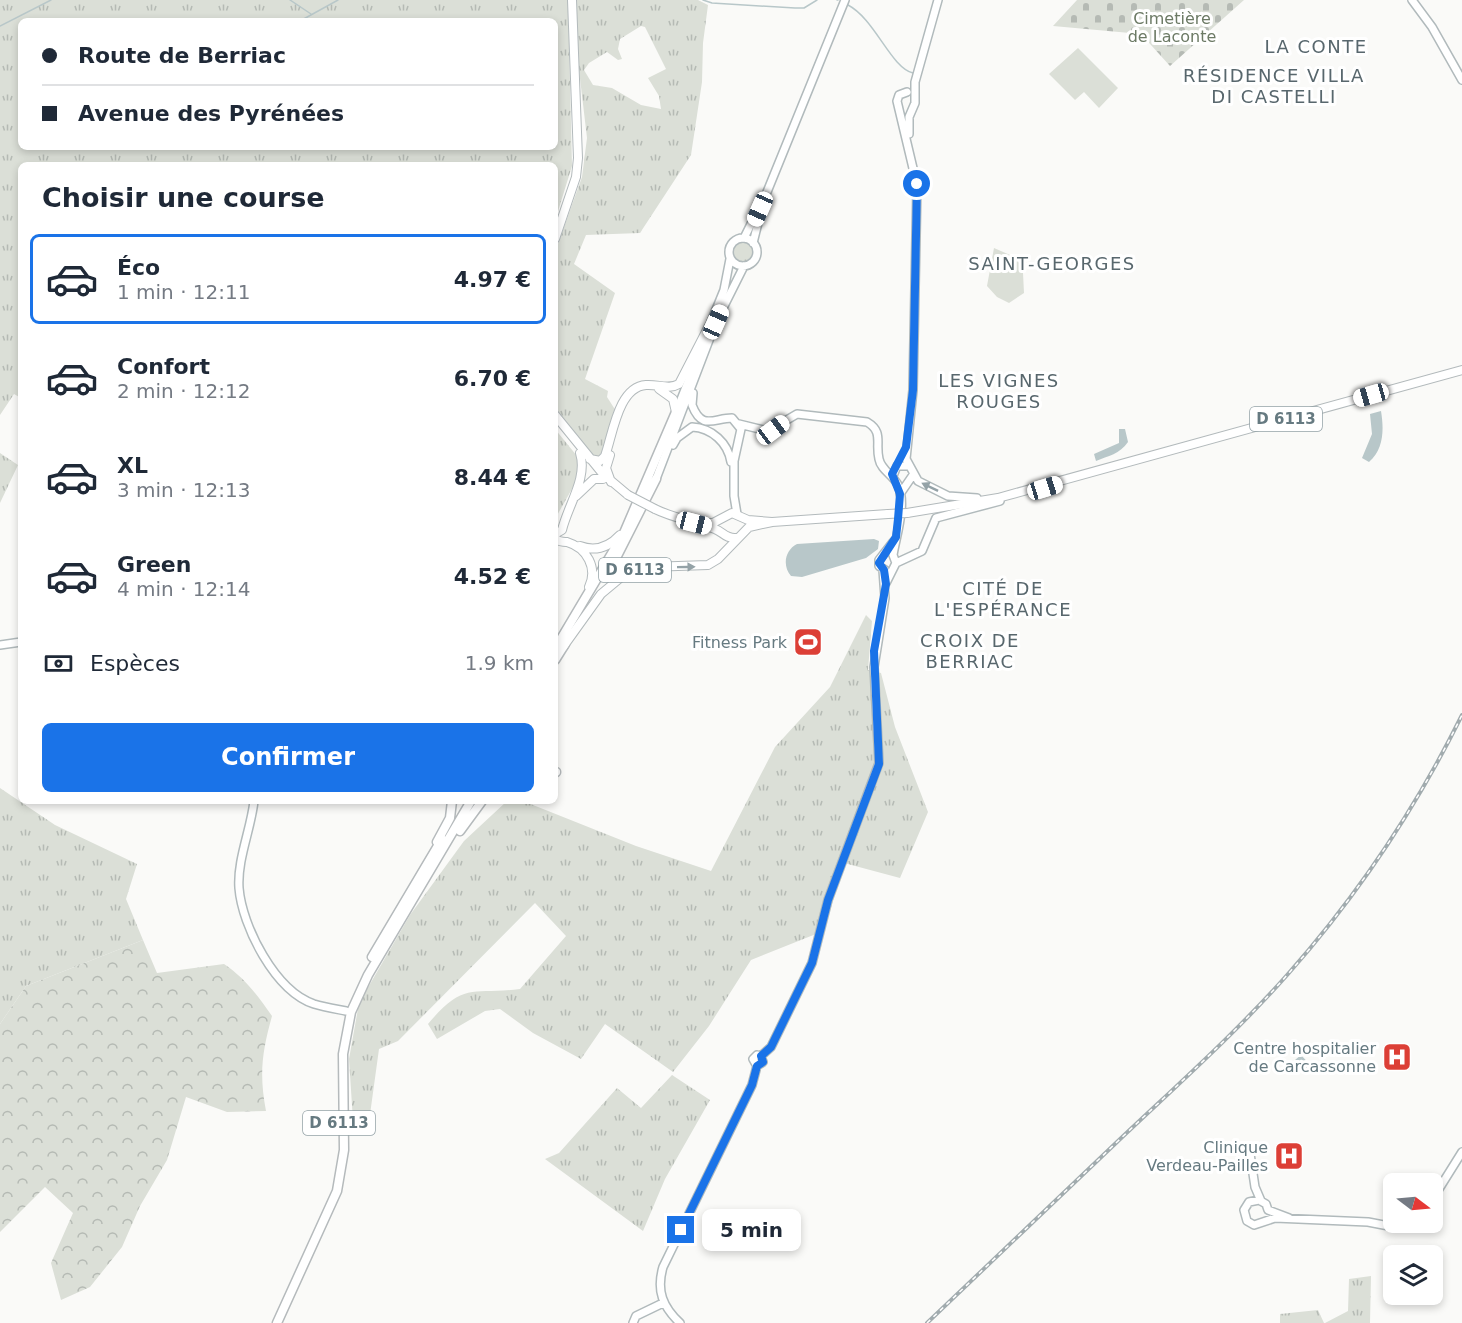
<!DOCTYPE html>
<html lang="fr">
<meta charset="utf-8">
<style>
:root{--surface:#fff;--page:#f2f2f3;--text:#1f2937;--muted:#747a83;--line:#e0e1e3;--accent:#1a73e8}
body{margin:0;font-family:"DejaVu Sans",sans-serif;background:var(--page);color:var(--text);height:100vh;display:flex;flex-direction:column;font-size:22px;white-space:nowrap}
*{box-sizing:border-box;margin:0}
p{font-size:20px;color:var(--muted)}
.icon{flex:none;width:33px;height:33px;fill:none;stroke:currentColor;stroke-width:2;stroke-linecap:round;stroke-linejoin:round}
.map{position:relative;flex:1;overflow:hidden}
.details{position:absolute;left:18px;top:162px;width:540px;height:642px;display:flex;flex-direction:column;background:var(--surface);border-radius:9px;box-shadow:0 3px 9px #0003}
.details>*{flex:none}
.top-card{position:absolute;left:18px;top:18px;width:540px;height:132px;border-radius:9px;box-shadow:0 3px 9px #0003;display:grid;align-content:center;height:132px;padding:0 24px;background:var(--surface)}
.needle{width:39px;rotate:106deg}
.tools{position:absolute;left:1383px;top:1173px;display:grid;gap:12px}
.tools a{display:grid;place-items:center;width:60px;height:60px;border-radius:9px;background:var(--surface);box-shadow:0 3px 9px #0003;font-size:30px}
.end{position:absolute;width:27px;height:27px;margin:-14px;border:8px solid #1a73e8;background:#fff;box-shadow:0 0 0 3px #fff}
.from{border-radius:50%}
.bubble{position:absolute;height:42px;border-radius:9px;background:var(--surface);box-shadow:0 3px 9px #0003;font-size:20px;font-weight:700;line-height:42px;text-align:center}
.car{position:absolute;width:18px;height:36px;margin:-18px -9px;border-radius:8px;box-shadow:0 0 4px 2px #0007;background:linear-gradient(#fff 24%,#345 0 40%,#fff 0 76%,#345 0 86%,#fff 0)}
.top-card b{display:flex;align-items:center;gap:21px;height:57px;font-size:22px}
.top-card b+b{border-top:2px solid var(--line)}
.top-card i{width:15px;height:15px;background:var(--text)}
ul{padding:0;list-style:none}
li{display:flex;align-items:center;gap:18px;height:90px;margin:0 12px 9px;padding:0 12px;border:3px solid transparent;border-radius:9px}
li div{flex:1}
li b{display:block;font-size:22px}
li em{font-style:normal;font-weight:700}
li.active{border-color:var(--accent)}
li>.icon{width:54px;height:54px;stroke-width:1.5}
h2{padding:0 24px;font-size:27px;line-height:72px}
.pay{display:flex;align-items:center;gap:15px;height:66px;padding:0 24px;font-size:22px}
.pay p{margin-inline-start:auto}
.cta{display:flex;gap:12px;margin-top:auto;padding:12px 24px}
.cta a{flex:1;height:69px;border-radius:9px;background:var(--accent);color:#fff;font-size:24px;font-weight:700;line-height:69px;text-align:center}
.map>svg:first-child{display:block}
.grass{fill:url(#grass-tufts);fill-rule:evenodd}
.forest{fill:url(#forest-crowns)}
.cemetery{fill:url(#cemetery-stones)}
.green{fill:#dbdfd7}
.water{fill:#b8c7c9}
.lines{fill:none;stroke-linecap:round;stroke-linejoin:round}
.stream{stroke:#b8c7c9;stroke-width:1.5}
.secondary-casing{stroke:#b1babc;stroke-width:10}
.primary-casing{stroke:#b3babc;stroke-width:10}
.highway-casing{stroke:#b5babc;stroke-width:11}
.secondary{stroke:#fff;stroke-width:7}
.primary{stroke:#fff;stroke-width:8}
.highway{stroke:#fff;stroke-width:8}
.rail-casing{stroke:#a1abae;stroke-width:4}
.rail{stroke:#fff;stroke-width:1.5;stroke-dasharray:4.5;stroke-linecap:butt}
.primary-bridge-casing{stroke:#b3babc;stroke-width:10;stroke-linecap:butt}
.primary-bridge{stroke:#fff;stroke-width:8}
.oneway{fill:#94a2a7}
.route{stroke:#1a73e8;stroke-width:8}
.labels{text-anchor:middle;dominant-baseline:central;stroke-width:6;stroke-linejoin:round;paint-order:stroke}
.shield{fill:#fff;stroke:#94a2a7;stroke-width:1.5}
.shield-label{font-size:15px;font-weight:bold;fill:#667a81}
.park-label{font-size:16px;fill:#6c7a65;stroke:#fff}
.poi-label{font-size:16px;fill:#667a81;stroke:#fff;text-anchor:end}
.neighbourhood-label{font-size:18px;letter-spacing:1.5px;fill:#58676d;stroke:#fff}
</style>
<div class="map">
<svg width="1462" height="1323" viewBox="0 0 1462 1323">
<defs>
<pattern id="grass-tufts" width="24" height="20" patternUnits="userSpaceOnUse" patternTransform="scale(1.5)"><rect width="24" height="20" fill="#dbdfd7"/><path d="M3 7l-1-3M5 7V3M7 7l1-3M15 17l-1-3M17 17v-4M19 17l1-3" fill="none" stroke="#b5bab4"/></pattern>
<pattern id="forest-crowns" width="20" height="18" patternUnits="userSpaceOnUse" patternTransform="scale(1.5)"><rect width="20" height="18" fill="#dbdfd7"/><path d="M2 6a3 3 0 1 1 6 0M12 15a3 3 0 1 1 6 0" fill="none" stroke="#b5bab4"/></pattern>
<pattern id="cemetery-stones" width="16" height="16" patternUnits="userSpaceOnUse" patternTransform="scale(1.5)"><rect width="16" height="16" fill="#dbdfd7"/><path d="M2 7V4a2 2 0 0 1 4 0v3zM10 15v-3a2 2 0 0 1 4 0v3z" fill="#b5bab4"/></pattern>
</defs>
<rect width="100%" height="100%" fill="#fafaf8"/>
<path class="grass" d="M0 0H568L572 166 555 221V165H21V398L14 394 0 415ZM21 21H555V147H21Z
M575 0H698L708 5 703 43 702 82 691 155 640 233 586 235 574 264 615 293 585 379 608 391 607 397 616 411 602 452 597 458C580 451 564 424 555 408V252L582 177 587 138 577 53ZM641 26 645 27 666 69 648 78 659 96 661 109 641 105 612 88 593 85 584 70 589 63 607 52 618 60 622 59 618 49 620 39Z
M732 252a11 11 0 1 1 22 0a11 11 0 1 1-22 0Z
M555 429 577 456V480L555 519Z
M0 453 18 465 0 503Z
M866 615 872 621 868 670 881 673 895 727 928 812 900 878 844 863 829 914 816 934 751 960 709 1026 673 1072 605 1024 581 1059 533 1033 500 1009 485 1011 437 1039 428 1024C464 981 471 995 520 989L566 936 535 903 398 1041 379 1049 368 1129 353 1121 349 1059 359 1003 410 915 464 841 507 801H523L636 846 711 871 775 747 830 687Z
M0 788 55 825 137 864 126 899 143 940 26 986 0 1024Z
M672 1075 710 1100 665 1179 643 1231 545 1159 559 1153 617 1088 641 1108Z
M1371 1276 1370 1323H1325L1348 1311 1349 1279Z
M1318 1310 1324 1323H1280V1314Z"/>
<path class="forest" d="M143 940 157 973 224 964C245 978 258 996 272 1016 262 1052 259 1074 266 1111L227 1112 186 1097 167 1160 140 1206 122 1247 90 1287 61 1300 51 1263 73 1213 45 1187 0 1232V1024L26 986Z"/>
<path class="cemetery" d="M1077 0H1244L1170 66 1141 34 1053 26Z"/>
<path class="green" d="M1078 48 1118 88 1099 108 1084 92 1075 100 1049 74Z
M994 248 1017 258 1023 273 1024 293 1009 303 997 297 987 286Z"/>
<path class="water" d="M1381 411C1384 429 1384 449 1369 462L1362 458 1372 434 1370 414Z
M1119 429H1125L1128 442C1120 454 1108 456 1096 461L1094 454 1119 443Z
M874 539 879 541 878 549 866 558 802 577 791 576C782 566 785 550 797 544Z
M1301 1055 1315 1070 1311 1074 1295 1060Z"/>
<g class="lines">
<path class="stream" d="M290 0 311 14
M703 0 712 3 795 8H804L817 0
M837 0H838
M848 5C875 19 891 68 913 73
M300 21 338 0
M0 26 51 0"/>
<g class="secondary-casing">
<path id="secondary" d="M1412 0 1432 27 1462 80
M907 92 899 95 897 101 917 185 913 390 906 459 918 481 948 496 977 498
M909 134V117L915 103V82L938 0
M729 252a14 14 0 1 1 28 0a14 14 0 1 1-28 0Z
M744 238 767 192 845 0
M753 243 759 219
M711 322 724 290 730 259
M693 393 692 405C702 431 714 418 732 418L741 429 734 461V496L737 514
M676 412 703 344
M739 424 768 431 797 414 867 422C884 432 875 443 879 459 881 470 893 475 898 485 907 504 896 536 893 555L896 563
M673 445 677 438 692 427C712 428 728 443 731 462
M893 476 897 466H908
M656 479 716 322 744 266
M900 494 913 475
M885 570 879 566V560L893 542
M886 583 896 563 922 551 936 518 1000 501
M0 645 21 642
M254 801C251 829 237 860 239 888 242 926 275 991 314 1004 324 1007 336 1009 346 1011
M761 1056 771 1047 812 963 828 900 879 763 874 667 885 598 883 570
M757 1066 753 1059 757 1055 761 1056
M1249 1147 1255 1187 1261 1201
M1432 1200 1462 1152
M1289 1218 1268 1210 1266 1204 1259 1200 1249 1202 1244 1210 1247 1221 1254 1225 1275 1218 1368 1222 1399 1228 1417 1222
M633 1323 636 1316 663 1303
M680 1323C663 1307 656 1291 663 1267L752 1085 757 1066 763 1062 761 1056"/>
</g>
<g class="primary-casing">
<path id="primary" d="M555 239 576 177 578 158 572 0
M659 389 673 399 676 412
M555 415 603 474 628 495
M610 455 606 468 611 482
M590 459 600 461 605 456C613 434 618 387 646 385 658 384 669 390 679 384L713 318
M576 496 594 479H603
M655 509C675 519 695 521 715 529 723 532 726 539 736 538
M907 513 998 498 1462 370
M694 523H713L732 513 748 520 772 522 888 514
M555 534 562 530C568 505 588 478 580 453
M555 538C559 543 562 541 567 542 587 548 598 568 589 587
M580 546C596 552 609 547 620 535
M563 647 601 594 625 574 648 567 708 565 718 559 749 527 772 522"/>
</g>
<g class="highway-casing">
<path id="highway" d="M616 558 656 479
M555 649 624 533 676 412
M555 660 565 644
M555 772H556
M460 831 482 801
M437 842 450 818 452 801
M372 957 442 839
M277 1323 337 1191 344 1150 343 1054 351 1012 368 975 471 801"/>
</g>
<use href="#secondary" class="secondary"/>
<use href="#primary" class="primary"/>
<use href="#highway" class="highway"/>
<g class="rail-casing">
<path id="rail" d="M927 1323C990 1263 1054 1202 1117 1142 1175 1087 1235 1034 1288 974 1357 896 1416 808 1462 715"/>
</g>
<use href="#rail" class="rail"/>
<g class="primary-bridge-casing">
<path id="primary-bridge" d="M628 495 655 509
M888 514 907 513"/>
</g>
<use href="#primary-bridge" class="primary-bridge"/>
</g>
<defs><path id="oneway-solid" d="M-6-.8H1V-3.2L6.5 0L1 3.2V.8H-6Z" transform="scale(1.5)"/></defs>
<g class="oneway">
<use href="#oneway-solid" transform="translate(930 487) rotate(-154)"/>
<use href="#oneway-solid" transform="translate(686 567) rotate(-1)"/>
</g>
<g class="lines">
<path class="route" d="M681 1230 752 1085 757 1066 763 1062 761 1056 771 1047 812 963 828 900 879 764 874 651 886 584 884 570 879 563 896 537 898 519 900 494 892 474 906 447 913 390 917 184"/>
</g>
<defs>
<g id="stadium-square" transform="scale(1.5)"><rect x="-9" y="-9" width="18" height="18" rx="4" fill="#dc3f36" stroke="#fff"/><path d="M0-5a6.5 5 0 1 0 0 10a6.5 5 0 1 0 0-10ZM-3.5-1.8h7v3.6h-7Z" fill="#fff"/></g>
<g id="hospital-square" transform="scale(1.5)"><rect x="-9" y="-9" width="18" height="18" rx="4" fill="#dc3f36" stroke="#fff"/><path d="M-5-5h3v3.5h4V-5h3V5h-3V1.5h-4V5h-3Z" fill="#fff"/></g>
</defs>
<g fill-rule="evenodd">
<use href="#stadium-square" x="808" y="642"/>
<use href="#hospital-square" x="1397" y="1057"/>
<use href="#hospital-square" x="1289" y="1156"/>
</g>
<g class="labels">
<g class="shield">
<rect x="1250" y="407" width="72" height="24" rx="4.5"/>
<rect x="599" y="558" width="72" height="24" rx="4.5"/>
<rect x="303" y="1111" width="72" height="24" rx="4.5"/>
</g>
<g class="shield-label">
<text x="1286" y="419">D 6113</text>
<text x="635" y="570">D 6113</text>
<text x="339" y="1123">D 6113</text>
</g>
<g class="park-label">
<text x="1172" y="18">Cimetière<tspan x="1172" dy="18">de Laconte</tspan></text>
</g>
<g class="poi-label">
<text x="787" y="642">Fitness Park</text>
<text x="1376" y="1048">Centre hospitalier<tspan x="1376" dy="18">de Carcassonne</tspan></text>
<text x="1268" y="1147">Clinique<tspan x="1268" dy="18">Verdeau-Pailles</tspan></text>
</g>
<g class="neighbourhood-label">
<text x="1316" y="46">LA CONTE</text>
<text x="1274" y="75">RÉSIDENCE VILLA<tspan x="1274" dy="21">DI CASTELLI</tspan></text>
<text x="1052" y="263">SAINT-GEORGES</text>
<text x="999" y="380">LES VIGNES<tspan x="999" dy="21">ROUGES</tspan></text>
<text x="1003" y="588">CITÉ DE<tspan x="1003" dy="21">L'ESPÉRANCE</tspan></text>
<text x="970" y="640">CROIX DE<tspan x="970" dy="21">BERRIAC</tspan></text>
</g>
</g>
</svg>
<div class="tools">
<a><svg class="needle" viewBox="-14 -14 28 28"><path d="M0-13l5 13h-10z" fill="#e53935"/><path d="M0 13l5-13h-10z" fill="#747a83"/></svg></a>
<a><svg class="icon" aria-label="layers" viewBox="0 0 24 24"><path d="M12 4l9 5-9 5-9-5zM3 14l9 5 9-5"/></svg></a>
</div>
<i class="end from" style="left:917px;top:184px"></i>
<i class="end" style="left:681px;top:1230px"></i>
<div class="bubble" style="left:702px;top:1209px;width:99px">5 min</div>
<i class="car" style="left:760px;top:209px;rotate:204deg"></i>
<i class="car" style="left:716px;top:322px;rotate:24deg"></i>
<i class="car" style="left:1371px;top:395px;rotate:254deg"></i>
<i class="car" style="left:773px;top:430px;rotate:53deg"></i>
<i class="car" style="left:1045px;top:488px;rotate:73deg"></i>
<i class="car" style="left:694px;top:523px;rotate:104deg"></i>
<div class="top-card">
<b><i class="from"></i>Route de Berriac</b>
<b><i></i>Avenue des Pyrénées</b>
</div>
<section class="details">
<h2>Choisir une course</h2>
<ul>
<li class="active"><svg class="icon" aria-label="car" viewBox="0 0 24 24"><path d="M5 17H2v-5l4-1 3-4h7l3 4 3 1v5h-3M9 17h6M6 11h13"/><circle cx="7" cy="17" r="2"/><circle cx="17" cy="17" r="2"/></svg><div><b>Éco</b><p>1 min · 12:11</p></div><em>4.97 €</em></li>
<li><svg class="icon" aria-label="car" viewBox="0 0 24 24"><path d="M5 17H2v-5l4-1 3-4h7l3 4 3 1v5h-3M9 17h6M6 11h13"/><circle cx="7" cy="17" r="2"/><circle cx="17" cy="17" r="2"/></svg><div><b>Confort</b><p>2 min · 12:12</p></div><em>6.70 €</em></li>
<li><svg class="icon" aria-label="car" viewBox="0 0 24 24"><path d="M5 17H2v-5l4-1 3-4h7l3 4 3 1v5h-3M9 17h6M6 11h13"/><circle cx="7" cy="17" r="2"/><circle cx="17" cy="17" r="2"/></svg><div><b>XL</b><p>3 min · 12:13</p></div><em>8.44 €</em></li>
<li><svg class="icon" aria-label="car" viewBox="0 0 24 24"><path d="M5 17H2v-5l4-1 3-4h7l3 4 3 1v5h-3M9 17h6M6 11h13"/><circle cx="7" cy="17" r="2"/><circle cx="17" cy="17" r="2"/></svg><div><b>Green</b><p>4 min · 12:14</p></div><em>4.52 €</em></li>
</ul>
<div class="pay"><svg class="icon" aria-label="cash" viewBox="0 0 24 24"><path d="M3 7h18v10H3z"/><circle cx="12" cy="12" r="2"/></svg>Espèces<p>1.9 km</p></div>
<div class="cta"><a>Confirmer</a></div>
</section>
</div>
